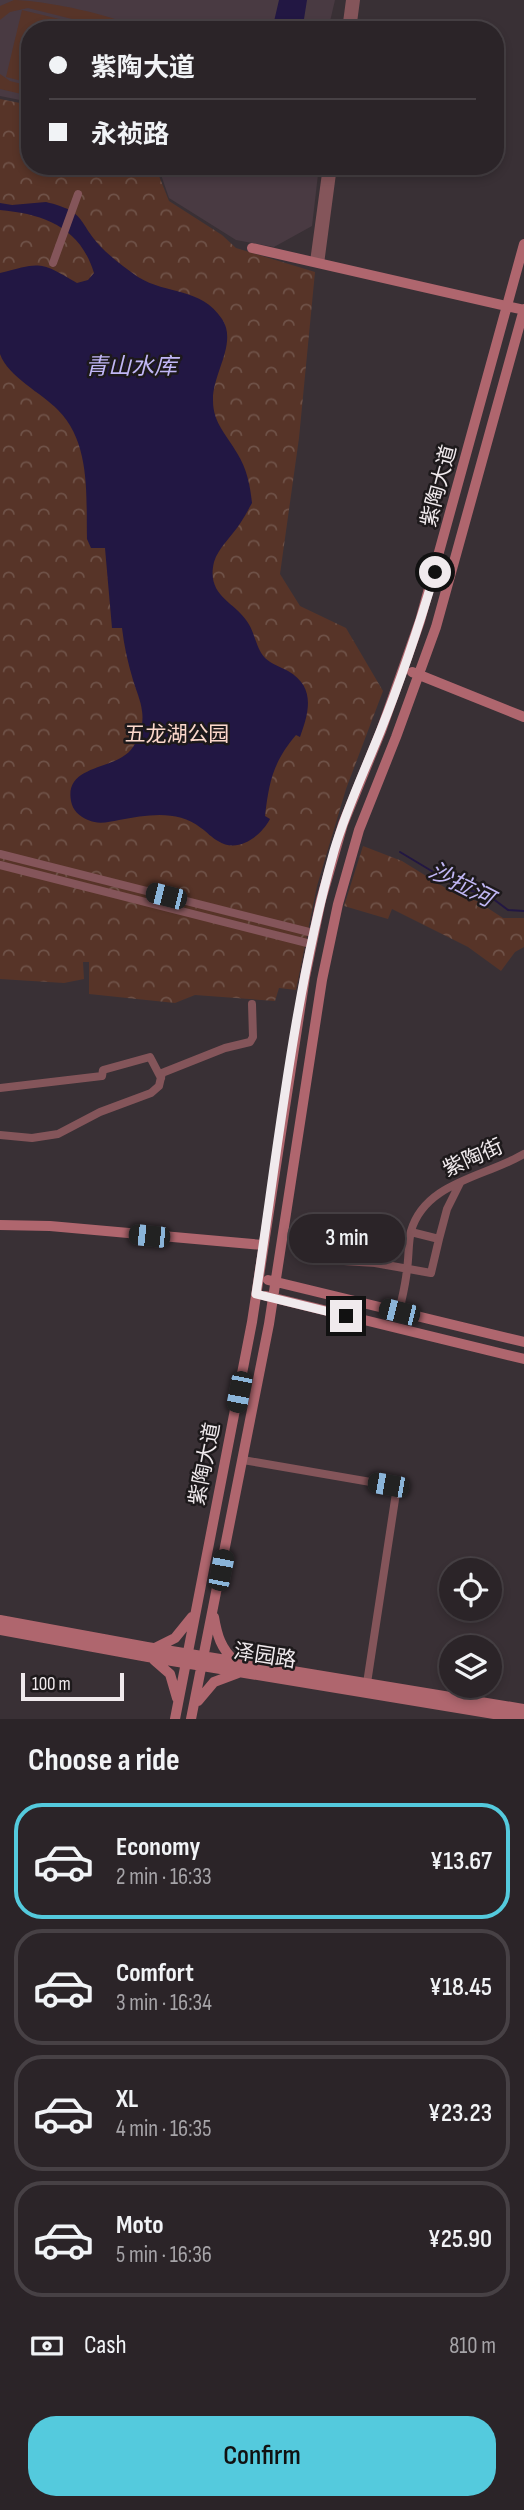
<!DOCTYPE html>
<meta charset="utf-8">
<style>
:root{--surface:#2b2428;--page:#332c30;--text:#f1f3f6;--muted:#a6a4a8;--line:#474145;--accent:#54cadd}
body{margin:0;font-family:"Sofia Sans Condensed","Noto Sans SC",sans-serif;background:var(--page);color:var(--text);height:100vh;display:flex;flex-direction:column;font-size:26px;white-space:nowrap}
*{box-sizing:border-box;margin:0}
p{font-size:23px;color:var(--muted)}
.icon{flex:none;width:38px;height:38px;fill:none;stroke:currentColor;stroke-width:2;stroke-linecap:round;stroke-linejoin:round}
.map{position:relative;height:1719px;overflow:hidden}
.details{display:flex;flex-direction:column;background:var(--surface);flex:1}
.details>*{flex:none}
.hud{position:absolute;left:21px;top:21px;width:483px;height:154px;border-radius:28px;box-shadow:0 4px 10px #0003,0 0 0 2px var(--line);display:grid;align-content:center;height:154px;padding:0 28px;background:var(--surface)}
.fabs{position:absolute;left:439px;top:1558px;display:grid;gap:14px}
.fabs a{display:grid;place-items:center;width:63px;height:63px;border-radius:50%;background:var(--surface);box-shadow:0 4px 10px #0003,0 0 0 2px var(--line);font-size:35px}
.scale{position:absolute;left:21px;bottom:18px;width:103px;box-sizing:border-box;padding-left:7px;border:4px solid #f0eaed;border-top:0;font-size:19px;line-height:24px;white-space:nowrap;color:#f0eaed;-webkit-text-stroke:5px #1d191b;paint-order:stroke}
.end{position:absolute;width:32px;height:32px;margin:-16px;border:9px solid #f0eaed;background:#111;box-shadow:0 0 0 4px #111}
.from{border-radius:50%}
.bubble{position:absolute;height:49px;border-radius:24px;background:var(--surface);box-shadow:0 4px 10px #0003,0 0 0 2px var(--line);font-size:23px;font-weight:600;line-height:49px;text-align:center}
.car{position:absolute;width:21px;height:42px;margin:-21px -10px;border-radius:9px;box-shadow:0 0 5px 2px #0007;background:linear-gradient(#222 24%,#8ab4d8 0 40%,#222 0 76%,#8ab4d8 0 86%,#222 0)}
.hud b{display:flex;align-items:center;gap:24px;height:66px;font-size:26px}
.hud b+b{border-top:2px solid var(--line)}
.hud i{width:18px;height:18px;background:var(--text)}
ul{padding:0;list-style:none}
li{display:flex;align-items:center;gap:21px;height:116px;margin:0 14px 10px;padding:0 14px;border:4px solid var(--line);border-radius:28px}
li div{flex:1}
li b{display:block;font-size:26px}
li em{font-style:normal;font-weight:600}
li.selected{border-color:var(--accent)}
li>.icon{width:63px;height:63px;stroke-width:1.5}
h2{padding:0 28px;font-size:32px;line-height:84px}
.pay{display:flex;align-items:center;gap:18px;height:77px;padding:0 28px;font-size:26px}
.pay p{margin-inline-start:auto}
.action{display:flex;gap:14px;margin-top:auto;padding:14px 28px}
.action a{flex:1;height:80px;border-radius:28px;background:var(--accent);color:#111;font-size:28px;font-weight:600;line-height:80px;text-align:center}
.map>svg:first-child{display:block}
.built{fill:#493a42}
.grass{fill:#573428}
.forest{fill:url(#forest-crowns)}
.water{fill:#221743}
.lines{fill:none;stroke-linecap:round;stroke-linejoin:round}
.stream{stroke:#221743;stroke-width:2}
.street{stroke:#84555a;stroke-width:8}
.secondary{stroke:#af666e;stroke-width:10}
.route{stroke:#f0eaed;stroke-width:9}
.labels{text-anchor:middle;dominant-baseline:central;stroke-width:5;stroke-linejoin:round;paint-order:stroke}
.street-label{font-size:21px;fill:#f0eaed;stroke:#1d191b}
.park-label{font-size:21px;fill:#fbd7cb;stroke:#1d191b}
.water-label{font-size:23px;font-style:italic;fill:#c1b7f5;stroke:#1d191b}
</style>
<div class="map">
<svg width="524" height="1719" viewBox="0 0 524 1719">
<defs>
<pattern id="forest-crowns" width="20" height="18" patternUnits="userSpaceOnUse" patternTransform="scale(1.75)"><rect width="20" height="18" fill="#573428"/><path d="M2 6a3 3 0 1 1 6 0M12 15a3 3 0 1 1 6 0" fill="none" stroke="#6f5248"/></pattern>
</defs>
<rect width="100%" height="100%" fill="#393035"/>
<path class="built" d="M0 0H335L328 30H30V102L0 96Z
M158 166H319L312 226 274 247 236 240 169 198Z"/>
<path class="grass" d="M14 0C40 0 119 15 140 30H116L28 8 10 12 0 20V6Z
M22 10 105 30H30V83L6 77Z
M0 74 10 81 30 86V96L0 89Z"/>
<path class="forest" d="M0 99 30 105V166H155L169 201 222 235 236 248 315 272 299 438 280 574 300 606 346 628 383 691 346 789 317 886 296 990 279 988 275 1001 195 995 175 1003 89 994V962H83L84 979 64 983 0 979Z
M363 846 402 861 457 895 477 901 503 918H524V947L515 952 501 971 468 947 392 909 388 919 344 906Z"/>
<path class="water" d="M279 0H307L304 19 295 30H272Z
M46 202C87 212 77 221 101 247 113 259 125 268 138 277 167 295 201 287 222 319 238 343 212 374 213 401 213 423 227 435 237 453 247 469 250 485 252 503 248 510 245 516 241 522 233 535 218 548 214 562 206 595 233 601 246 620 255 631 255 647 265 658 271 664 281 667 288 671 316 687 309 712 300 737L296 735C273 762 269 782 265 816L270 819C261 836 238 854 218 841 212 838 207 832 201 828 177 809 147 815 119 820 108 822 99 825 88 820 79 816 73 811 71 801 64 763 118 771 133 747 140 737 144 723 142 711 141 701 136 690 133 680 128 663 124 646 122 628H112L105 548H91L87 539C86 496 91 443 58 410 42 393 8 377 0 354 0 348 0 338 0 332 0 312 0 293 0 273 41 262 40 261 77 283L88 280 94 273C80 227 44 214 0 210V203L12 205Z"/>
<g class="lines">
<path class="stream" d="M400 852 460 888 488 895 508 910 524 911"/>
<path class="street" d="M346 30 350 0
M352 30 356 0
M314 262 327 166
M53 263 78 194
M320 264 333 166
M0 854 313 933
M0 865 311 944
M0 1088 102 1076 103 1070 150 1057 161 1078
M0 1135 32 1138 58 1134 100 1112 151 1093 159 1086 162 1073 225 1048 250 1042 253 1037 252 1004
M411 1232 439 1239 447 1209 460 1183
M328 1260 375 1263 431 1273 439 1239
M399 1312C402 1298 406 1283 407 1269 409 1257 408 1243 411 1231 425 1182 485 1177 524 1154
M243 1460 388 1485 396 1493 367 1683"/>
<path class="secondary" d="M252 248 524 310
M412 672 524 717
M0 1225 50 1226 263 1245
M268 1280 524 1342
M266 1296 524 1359
M214 1617C217 1635 221 1649 235 1661
M0 1620 147 1647 524 1709
M0 1630 148 1657 524 1719
M155 1648 175 1638 192 1617
M154 1660 170 1674 177 1698
M198 1701 214 1682 238 1673
M175 1719 252 1322 305 977 321 900 343 824 381 731 420 621 524 244
M191 1719 269 1324 322 980 338 904 359 830 396 737 436 627 524 309"/>
</g>
<g class="lines">
<path class="route" d="M346 1316 256 1294C278 1148 294 993 334 851 346 810 364 772 380 732 401 680 419 626 435 572"/>
</g>
<g class="labels">
<g class="street-label">
<text transform="translate(439 486) rotate(-75)">紫陶大道</text>
<text transform="translate(473 1158) rotate(-24)">紫陶街</text>
<text transform="translate(205 1464) rotate(-79)">紫陶大道</text>
<text transform="translate(265 1656) rotate(9)">泽园路</text>
</g>
<g class="park-label">
<text x="177" y="734">五龙湖公园</text>
</g>
<g class="water-label">
<text x="131" y="367">青山水库</text>
<text transform="translate(461 885) rotate(27)">沙拉河</text>
</g>
</g>
</svg>
<div class="fabs">
<a><svg class="icon" aria-label="locate" viewBox="0 0 24 24"><circle cx="12" cy="12" r="6"/><path d="M12 2v4M12 18v4M2 12h4M18 12h4"/></svg></a>
<a><svg class="icon" aria-label="layers" viewBox="0 0 24 24"><path d="M12 4l9 5-9 5-9-5zM3 14l9 5 9-5"/></svg></a>
</div>
<div class="scale">100 m</div>
<i class="end from" style="left:435px;top:572px"></i>
<i class="end" style="left:346px;top:1316px"></i>
<div class="bubble" style="left:289px;top:1214px;width:116px">3 min</div>
<i class="car" style="left:166px;top:896px;rotate:284deg"></i>
<i class="car" style="left:149px;top:1236px;rotate:276deg"></i>
<i class="car" style="left:399px;top:1312px;rotate:284deg"></i>
<i class="car" style="left:239px;top:1392px;rotate:191deg"></i>
<i class="car" style="left:388px;top:1485px;rotate:280deg"></i>
<i class="car" style="left:221px;top:1570px;rotate:11deg"></i>
<div class="hud">
<b><i class="from"></i>紫陶大道</b>
<b><i></i>永祯路</b>
</div>
</div>
<section class="details">
<h2>Choose a ride</h2>
<ul>
<li class="selected"><svg class="icon" aria-label="car" viewBox="0 0 24 24"><path d="M5 17H2v-5l4-1 3-4h7l3 4 3 1v5h-3M9 17h6M6 11h13"/><circle cx="7" cy="17" r="2"/><circle cx="17" cy="17" r="2"/></svg><div><b>Economy</b><p>2 min · 16:33</p></div><em>¥13.67</em></li>
<li><svg class="icon" aria-label="car" viewBox="0 0 24 24"><path d="M5 17H2v-5l4-1 3-4h7l3 4 3 1v5h-3M9 17h6M6 11h13"/><circle cx="7" cy="17" r="2"/><circle cx="17" cy="17" r="2"/></svg><div><b>Comfort</b><p>3 min · 16:34</p></div><em>¥18.45</em></li>
<li><svg class="icon" aria-label="car" viewBox="0 0 24 24"><path d="M5 17H2v-5l4-1 3-4h7l3 4 3 1v5h-3M9 17h6M6 11h13"/><circle cx="7" cy="17" r="2"/><circle cx="17" cy="17" r="2"/></svg><div><b>XL</b><p>4 min · 16:35</p></div><em>¥23.23</em></li>
<li><svg class="icon" aria-label="car" viewBox="0 0 24 24"><path d="M5 17H2v-5l4-1 3-4h7l3 4 3 1v5h-3M9 17h6M6 11h13"/><circle cx="7" cy="17" r="2"/><circle cx="17" cy="17" r="2"/></svg><div><b>Moto</b><p>5 min · 16:36</p></div><em>¥25.90</em></li>
</ul>
<div class="pay"><svg class="icon" aria-label="cash" viewBox="0 0 24 24"><path d="M3 7h18v10H3z"/><circle cx="12" cy="12" r="2"/></svg>Cash<p>810 m</p></div>
<div class="action"><a>Confirm</a></div>
</section>
